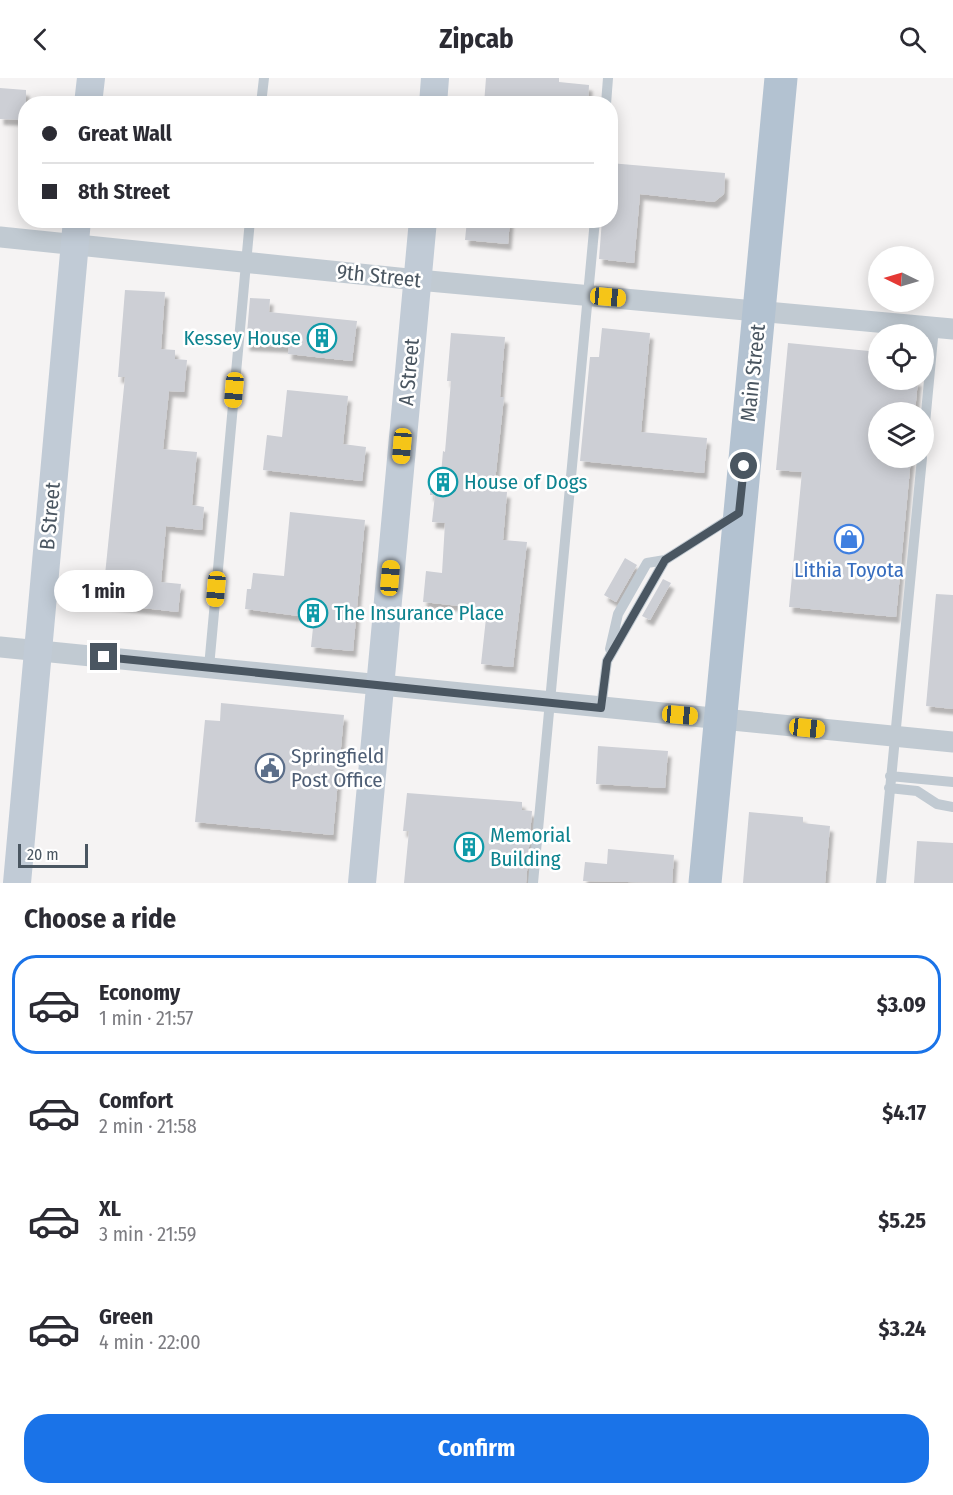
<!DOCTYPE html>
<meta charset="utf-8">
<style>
:root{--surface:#fff;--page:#f7f7f7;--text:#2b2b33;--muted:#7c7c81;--line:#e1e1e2;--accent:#1a73e8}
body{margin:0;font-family:"Fira Sans Condensed",sans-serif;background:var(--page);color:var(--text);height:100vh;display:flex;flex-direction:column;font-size:22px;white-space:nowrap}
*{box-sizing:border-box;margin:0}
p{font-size:20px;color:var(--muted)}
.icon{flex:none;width:33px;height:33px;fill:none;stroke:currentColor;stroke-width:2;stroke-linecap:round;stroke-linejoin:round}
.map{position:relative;height:805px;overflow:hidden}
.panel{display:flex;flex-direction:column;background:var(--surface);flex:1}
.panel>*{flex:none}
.top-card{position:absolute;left:18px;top:18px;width:600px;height:132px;border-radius:24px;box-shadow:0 3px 15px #0003;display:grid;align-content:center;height:132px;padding:0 24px;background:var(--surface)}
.needle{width:39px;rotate:275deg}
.controls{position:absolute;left:868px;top:168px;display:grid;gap:12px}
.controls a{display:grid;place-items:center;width:66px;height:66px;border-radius:50%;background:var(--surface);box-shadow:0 3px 15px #0003;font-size:30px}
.scale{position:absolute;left:18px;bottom:15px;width:70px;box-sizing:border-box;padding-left:6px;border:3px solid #4a5661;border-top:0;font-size:16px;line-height:21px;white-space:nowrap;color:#4a5661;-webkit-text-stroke:4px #fff;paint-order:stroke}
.end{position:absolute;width:27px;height:27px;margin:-14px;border:8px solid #4a5661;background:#fff;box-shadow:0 0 0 3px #fff}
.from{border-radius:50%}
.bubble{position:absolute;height:42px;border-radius:21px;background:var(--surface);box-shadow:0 3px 15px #0003;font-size:20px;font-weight:700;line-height:42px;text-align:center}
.car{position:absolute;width:18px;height:36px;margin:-18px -9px;border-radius:8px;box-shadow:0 0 4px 2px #0007;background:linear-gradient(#f5c518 24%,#345 0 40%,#f5c518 0 76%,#345 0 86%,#f5c518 0)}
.top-card b{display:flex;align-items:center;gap:21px;height:57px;font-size:22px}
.top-card b+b{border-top:2px solid var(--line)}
.top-card i{width:15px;height:15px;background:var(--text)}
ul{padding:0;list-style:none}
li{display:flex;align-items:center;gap:18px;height:99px;margin:0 12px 9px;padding:0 12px;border:3px solid transparent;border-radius:24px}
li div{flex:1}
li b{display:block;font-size:22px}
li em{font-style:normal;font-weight:700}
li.on{border-color:var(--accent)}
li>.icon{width:54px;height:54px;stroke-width:1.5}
h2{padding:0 24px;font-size:27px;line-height:72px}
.action{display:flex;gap:12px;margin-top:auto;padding:12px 24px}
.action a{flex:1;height:69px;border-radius:24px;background:var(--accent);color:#fff;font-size:24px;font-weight:700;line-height:69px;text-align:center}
header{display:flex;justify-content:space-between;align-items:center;height:78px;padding:0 24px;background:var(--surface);font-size:27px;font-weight:700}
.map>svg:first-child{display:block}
.building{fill:#cdcfd5;filter:url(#shadow)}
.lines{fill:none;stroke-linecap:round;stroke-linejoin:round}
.lane{stroke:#c1cad2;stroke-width:10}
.street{stroke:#c1cad2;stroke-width:21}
.secondary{stroke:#c1cbd6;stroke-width:28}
.primary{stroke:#b3c2d1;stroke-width:33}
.route{stroke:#4a5661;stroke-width:8}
.labels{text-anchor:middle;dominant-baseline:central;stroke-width:5;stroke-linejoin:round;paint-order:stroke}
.street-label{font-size:21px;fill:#4a5661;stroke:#fff}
.culture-label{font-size:21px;fill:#0d838f;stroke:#fff;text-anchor:start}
.shop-label{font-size:21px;fill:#366cbe;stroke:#fff}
.service-label{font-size:21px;fill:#4e5e75;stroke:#fff;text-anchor:start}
</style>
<header><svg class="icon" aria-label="back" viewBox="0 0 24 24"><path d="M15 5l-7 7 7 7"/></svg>Zipcab<svg class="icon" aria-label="search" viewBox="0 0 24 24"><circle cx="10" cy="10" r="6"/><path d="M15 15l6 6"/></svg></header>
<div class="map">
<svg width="953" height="805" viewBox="0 0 953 805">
<defs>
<filter id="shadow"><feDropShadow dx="3.5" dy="6" stdDeviation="1.5" flood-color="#0004"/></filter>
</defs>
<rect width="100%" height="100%" fill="#f5f3f3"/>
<path class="building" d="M486 0H559V4L589 7 588 26H484Z
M0 10 26 12V42L0 41Z
M610 85 725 95 724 116 714 124 640 116 634 185 599 181 602 142H610Z
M467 142H510L508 166 465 162Z
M125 212 165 214 161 271 175 272V281L187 282 184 314 169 313 163 371 197 374 192 427 204 429 202 452 166 448 161 504 181 506 178 534 99 525 102 497H105L125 299H118Z
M250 220 270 221 269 234 357 243 352 283 288 276 289 269 246 267Z
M602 250 650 255 641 354 707 360 704 395 580 383 590 279H599Z
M451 255 505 259 500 319H504L494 413 507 414 503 462 527 464 513 589 481 586 487 531 423 524 426 493 442 495 445 445 432 444 435 417H430L432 396H441L443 373 445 374 451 303H447Z
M788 265 879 274V302H918L915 334H879V380H911L896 539 789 529 802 394 776 392Z
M287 312 348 318 343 366 366 369 362 403 263 392 267 357 282 359Z
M290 434 365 442 353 573 311 569 314 540 245 531 247 511H251L253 495 284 498Z
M625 480 637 487 616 524 604 517Z
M663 501 671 505 650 542 642 538Z
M936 516 953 517V631L926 628Z
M221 625 344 637 333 757 195 744 205 642 220 643Z
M598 668 668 673 665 710 596 706Z
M407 715 522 724V732L532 733 526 805H404L409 753H403Z
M749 734 803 739V745L830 748 825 805H743Z
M917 763 953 765V805H914Z
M608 771 674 777 672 805 583 803 585 784 607 786Z"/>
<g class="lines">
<path class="lane" d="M261 26 264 0
M606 26 608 0
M924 356 934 249
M610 571 618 536 647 485 665 482
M209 589 250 142
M601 630 607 583 665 482 734 438
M890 698 953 704
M889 710 917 713 937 726 953 729
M533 805 595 142
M881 805 922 380"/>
<path class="street" d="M0 159 418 202 953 251
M0 569 953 664"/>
<path class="secondary" d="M88 26 91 0
M433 26 435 0
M17 805 77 142
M362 805 423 142"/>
<path class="primary" d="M705 805 781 0"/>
</g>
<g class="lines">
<path class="route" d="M104 579 601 630 607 583 665 482 739 435 744 388"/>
</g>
<defs>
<g id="building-ring" transform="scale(1.5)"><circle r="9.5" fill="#fff" stroke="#0f9aa8" stroke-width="1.5"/><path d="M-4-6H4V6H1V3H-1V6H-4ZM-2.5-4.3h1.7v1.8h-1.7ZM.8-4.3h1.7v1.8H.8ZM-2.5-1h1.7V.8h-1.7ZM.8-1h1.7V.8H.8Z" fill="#0f9aa8"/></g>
<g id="shop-ring" transform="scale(1.5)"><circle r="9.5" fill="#fff" stroke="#3f7fe0" stroke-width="1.5"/><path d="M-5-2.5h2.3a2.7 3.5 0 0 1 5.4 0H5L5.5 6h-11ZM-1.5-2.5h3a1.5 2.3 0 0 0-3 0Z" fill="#3f7fe0"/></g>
<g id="civic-ring" transform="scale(1.5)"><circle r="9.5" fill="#fff" stroke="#5c6f8a" stroke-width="1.5"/><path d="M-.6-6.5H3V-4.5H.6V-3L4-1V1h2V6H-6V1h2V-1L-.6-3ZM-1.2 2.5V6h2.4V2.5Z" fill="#5c6f8a"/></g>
</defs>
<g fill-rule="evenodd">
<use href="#building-ring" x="322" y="260"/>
<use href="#building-ring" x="443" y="404"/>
<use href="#shop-ring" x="849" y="461"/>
<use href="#building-ring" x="313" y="535"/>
<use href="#civic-ring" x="270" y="690"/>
<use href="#building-ring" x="469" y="769"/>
</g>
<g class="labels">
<g class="street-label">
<text transform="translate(379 198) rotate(6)">9th Street</text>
<text transform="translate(409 294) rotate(-85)">A Street</text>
<text transform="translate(753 295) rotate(-84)">Main Street</text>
<text transform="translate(50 438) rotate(-85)">B Street</text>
</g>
<g class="culture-label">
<text x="301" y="260" text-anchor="end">Kessey House</text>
<text x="464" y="404">House of Dogs</text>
<text x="334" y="535">The Insurance Place</text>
<text x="490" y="757">Memorial<tspan x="490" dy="24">Building</tspan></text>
</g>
<g class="shop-label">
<text x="849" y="492">Lithia Toyota</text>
</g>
<g class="service-label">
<text x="291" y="678">Springfield<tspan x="291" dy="24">Post Office</tspan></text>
</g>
</g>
</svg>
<div class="controls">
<a><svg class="needle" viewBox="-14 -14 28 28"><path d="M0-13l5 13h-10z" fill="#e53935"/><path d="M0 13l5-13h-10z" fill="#7c7c81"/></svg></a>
<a><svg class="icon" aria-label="locate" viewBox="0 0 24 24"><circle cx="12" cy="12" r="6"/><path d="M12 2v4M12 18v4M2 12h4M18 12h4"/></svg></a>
<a><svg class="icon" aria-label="layers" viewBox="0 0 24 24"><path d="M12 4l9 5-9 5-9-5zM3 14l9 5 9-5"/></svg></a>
</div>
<div class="scale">20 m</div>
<i class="end from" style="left:744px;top:388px"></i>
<i class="end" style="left:104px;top:579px"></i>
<div class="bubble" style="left:54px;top:492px;width:99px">1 min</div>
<i class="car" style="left:608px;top:219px;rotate:95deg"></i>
<i class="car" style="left:234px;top:312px;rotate:185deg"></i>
<i class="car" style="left:402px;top:368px;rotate:185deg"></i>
<i class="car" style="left:390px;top:500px;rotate:5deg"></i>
<i class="car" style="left:216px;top:511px;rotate:185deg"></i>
<i class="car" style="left:680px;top:637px;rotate:95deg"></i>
<i class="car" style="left:807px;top:650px;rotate:96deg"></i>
<div class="top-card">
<b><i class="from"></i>Great Wall</b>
<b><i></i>8th Street</b>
</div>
</div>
<section class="panel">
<h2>Choose a ride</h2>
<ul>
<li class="on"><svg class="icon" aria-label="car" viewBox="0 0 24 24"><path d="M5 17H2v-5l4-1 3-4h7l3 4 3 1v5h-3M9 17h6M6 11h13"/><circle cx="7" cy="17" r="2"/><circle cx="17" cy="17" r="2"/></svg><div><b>Economy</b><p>1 min · 21:57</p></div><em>$3.09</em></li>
<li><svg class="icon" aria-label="car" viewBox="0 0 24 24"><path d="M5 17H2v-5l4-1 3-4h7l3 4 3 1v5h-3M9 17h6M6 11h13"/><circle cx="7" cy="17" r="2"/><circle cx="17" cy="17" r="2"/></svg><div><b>Comfort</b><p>2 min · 21:58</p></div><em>$4.17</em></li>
<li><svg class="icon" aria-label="car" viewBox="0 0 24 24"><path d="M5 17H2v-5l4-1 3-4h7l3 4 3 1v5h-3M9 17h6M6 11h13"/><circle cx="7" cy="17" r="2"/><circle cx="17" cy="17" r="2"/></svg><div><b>XL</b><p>3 min · 21:59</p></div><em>$5.25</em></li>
<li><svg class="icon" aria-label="car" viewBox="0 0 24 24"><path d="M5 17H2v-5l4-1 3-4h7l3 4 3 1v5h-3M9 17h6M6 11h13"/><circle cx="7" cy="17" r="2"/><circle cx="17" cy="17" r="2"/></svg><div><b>Green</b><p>4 min · 22:00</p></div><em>$3.24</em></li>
</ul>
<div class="action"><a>Confirm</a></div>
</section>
